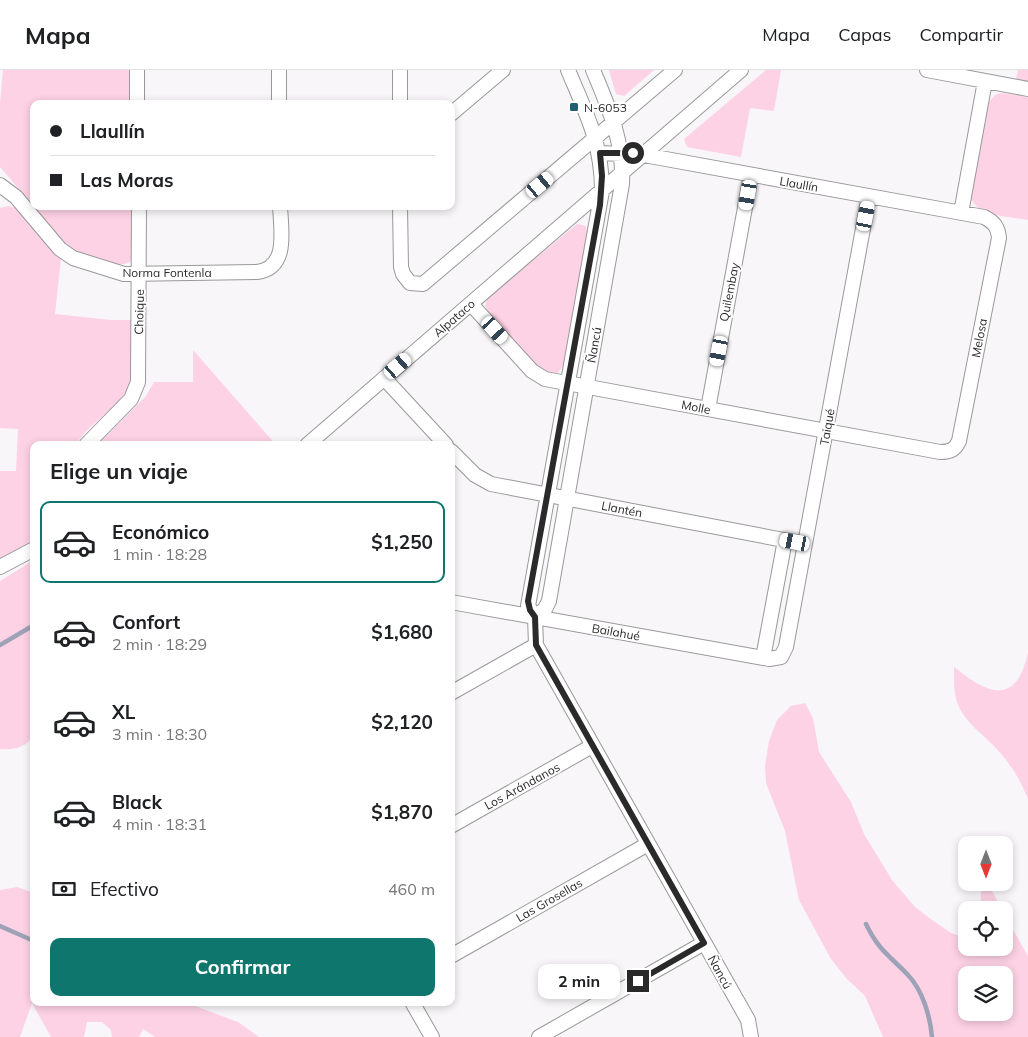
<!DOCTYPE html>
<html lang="es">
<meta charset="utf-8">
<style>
:root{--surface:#fff;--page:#f2f2f2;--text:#202124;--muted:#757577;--line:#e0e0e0;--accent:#0f766e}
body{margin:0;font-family:Mulish,sans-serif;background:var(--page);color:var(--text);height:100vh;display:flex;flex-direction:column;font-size:19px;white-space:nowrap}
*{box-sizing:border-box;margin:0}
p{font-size:16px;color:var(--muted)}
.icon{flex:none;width:28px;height:28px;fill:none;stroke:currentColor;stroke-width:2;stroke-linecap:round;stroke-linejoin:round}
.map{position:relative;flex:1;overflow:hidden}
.drawer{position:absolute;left:30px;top:371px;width:425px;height:565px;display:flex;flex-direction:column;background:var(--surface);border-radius:10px;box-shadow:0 2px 8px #0003}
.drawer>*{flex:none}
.hud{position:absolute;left:30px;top:30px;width:425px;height:110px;border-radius:10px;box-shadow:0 2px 8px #0003;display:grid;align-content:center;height:110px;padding:0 20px;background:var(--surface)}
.needle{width:32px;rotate:180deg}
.fabs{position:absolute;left:958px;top:766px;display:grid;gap:10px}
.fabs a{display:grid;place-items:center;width:55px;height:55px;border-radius:10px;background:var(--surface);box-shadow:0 2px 8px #0003;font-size:25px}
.end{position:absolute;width:22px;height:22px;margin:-11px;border:6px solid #2a2a2b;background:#fff;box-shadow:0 0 0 2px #fff}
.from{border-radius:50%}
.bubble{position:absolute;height:35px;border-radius:10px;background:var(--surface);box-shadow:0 2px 8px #0003;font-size:16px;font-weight:700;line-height:35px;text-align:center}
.car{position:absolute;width:15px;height:30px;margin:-15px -8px;border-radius:6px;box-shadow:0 0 4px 1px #0007;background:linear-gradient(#fff 24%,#345 0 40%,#fff 0 76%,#345 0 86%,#fff 0)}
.hud b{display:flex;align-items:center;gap:18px;height:48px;font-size:19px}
.hud b+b{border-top:1px solid var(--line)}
.hud i{width:12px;height:12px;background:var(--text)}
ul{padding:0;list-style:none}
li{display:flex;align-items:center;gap:15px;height:82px;margin:0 10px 8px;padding:0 10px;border:2px solid transparent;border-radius:10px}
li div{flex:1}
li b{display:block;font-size:19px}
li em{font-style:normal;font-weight:700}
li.selected{border-color:var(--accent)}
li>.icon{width:45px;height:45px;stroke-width:1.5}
h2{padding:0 20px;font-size:22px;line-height:60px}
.pay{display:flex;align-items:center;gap:12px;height:55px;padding:0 20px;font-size:19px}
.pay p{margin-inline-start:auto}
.primary-button{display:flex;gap:10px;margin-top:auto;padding:10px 20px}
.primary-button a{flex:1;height:58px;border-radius:10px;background:var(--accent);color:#fff;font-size:20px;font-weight:700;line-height:58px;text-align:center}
header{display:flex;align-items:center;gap:30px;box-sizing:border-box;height:70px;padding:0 25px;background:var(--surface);border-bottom:1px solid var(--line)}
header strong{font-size:24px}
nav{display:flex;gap:28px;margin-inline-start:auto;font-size:18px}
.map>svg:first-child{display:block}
.green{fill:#fdd2e4;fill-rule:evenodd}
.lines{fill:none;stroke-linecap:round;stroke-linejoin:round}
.stream{stroke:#9ea2b6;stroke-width:4.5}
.minor-casing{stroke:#99989a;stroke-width:16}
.minor{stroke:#fff;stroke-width:14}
.route{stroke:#2a2a2b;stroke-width:6}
.poi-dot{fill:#1e6074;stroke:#fff;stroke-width:2}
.labels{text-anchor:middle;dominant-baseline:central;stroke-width:4;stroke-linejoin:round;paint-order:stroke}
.poi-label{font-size:12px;fill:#2a2a2b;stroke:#fff;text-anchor:start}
.street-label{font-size:12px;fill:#2a2a2b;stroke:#fff}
</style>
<header>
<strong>Mapa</strong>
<nav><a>Mapa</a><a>Capas</a><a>Compartir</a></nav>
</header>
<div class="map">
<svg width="1028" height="967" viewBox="0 0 1028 967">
<rect width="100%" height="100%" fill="#f8f6f9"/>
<path class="green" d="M3 0H130L131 34H34V136H132L133 182 130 192C116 200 80 185 68 177L0 97V33Z
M609 0H654L624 26 616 24Z
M766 0H781L774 41 750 38 741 87 687 77 684 69Z
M1018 0H1028V11L1016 9Z
M1002 23 1028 27V150C1011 147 977 146 971 128L989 32 995 25Z
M9 136 18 139 61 188 55 244 111 250H131C131 265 134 305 129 317 120 337 87 354 76 375H34V470L0 489V401H16L18 359 0 358V138Z
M577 154 586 156 587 164 564 295 558 303H546L536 299 488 242 485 235 489 226Z
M193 280 276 375H97L146 326 154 312H193Z
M34 490V665C25 678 15 680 0 679V511Z
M1028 583V729C1020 708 1008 690 992 674 981 663 967 653 960 639 953 626 954 611 954 597 987 624 1016 637 1028 583Z
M805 633 813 648 819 682 851 732 864 764 892 810 915 837 932 850 951 863 966 868V878H1004V844L1028 886V967H883L865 926 847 909 831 889 799 830 785 761 766 713 765 696 769 671 777 650 791 636ZM966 905H1004V942H966Z
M981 813H988L1002 840H981Z
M17 817 34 823V932L187 933 238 952 259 967H155L143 959 139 967H112L111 960 102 952H87L84 967H51L32 933 20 967H0V820Z"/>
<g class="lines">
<path class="stream" d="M0 575 34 555
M866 854C879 881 889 885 908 905 923 921 930 946 932 967
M0 856 34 871"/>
<g class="minor-casing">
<path id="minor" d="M137 0V34
M279 0V34
M568 0C586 43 602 73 602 121L528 536 535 547 536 575 748 950 751 967
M927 0 1028 19
M400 34V0
M451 44 503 0
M0 115 16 127 60 179 73 188 124 204 257 202C289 198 281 160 280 136
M400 136 401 197 403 204 410 213 423 214 675 0
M961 143 985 11
M471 234 532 301 545 309 940 382C950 382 955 380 959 371L999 168C998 157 994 152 984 147L644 85 600 83
M384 308 446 375
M708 339 751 105
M86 375 131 329 138 312 139 136
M307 375 741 0
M451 381 475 405 491 414 805 474
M0 497 34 479
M451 532 769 589 781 587 786 577 869 126
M535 547 545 539 549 531 622 114C624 72 609 38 593 0
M763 588 785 470
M451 623 536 575
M451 756 592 676
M451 886 648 774
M412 932 432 967
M539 967 704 873"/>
</g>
<use href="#minor" class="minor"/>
</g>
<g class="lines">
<path class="route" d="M633 83H600L602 106 600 135 528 531 530 540 535 547 536 575 704 873 638 911"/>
</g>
<rect class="poi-dot" x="569" y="32" width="10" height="10" rx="2.5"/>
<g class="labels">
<g class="poi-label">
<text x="584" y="37">N-6053</text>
</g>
<g class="street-label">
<text transform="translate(799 114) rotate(10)">Llaullín</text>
<text x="167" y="202">Norma Fontenla</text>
<text transform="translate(729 222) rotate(-79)">Quilembay</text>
<text transform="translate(139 242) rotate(-89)">Choique</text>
<text transform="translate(454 248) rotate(-41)">Alpataco</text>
<text transform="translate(979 268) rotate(-79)">Melosa</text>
<text transform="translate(594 275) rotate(-80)">Ñancú</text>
<text transform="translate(696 337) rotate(11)">Molle</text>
<text transform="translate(827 357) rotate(-80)">Taiqué</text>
<text transform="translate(622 439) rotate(11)">Llantén</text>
<text transform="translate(616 562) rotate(10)">Bailahué</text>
<text transform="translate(522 716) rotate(-29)">Los Arándanos</text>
<text transform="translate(549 830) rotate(-30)">Las Grosellas</text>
<text transform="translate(720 902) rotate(61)">Ñancú</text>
</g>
</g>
</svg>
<div class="fabs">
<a><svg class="needle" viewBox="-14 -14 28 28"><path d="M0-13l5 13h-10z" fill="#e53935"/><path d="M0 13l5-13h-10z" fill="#757577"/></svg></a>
<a><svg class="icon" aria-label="locate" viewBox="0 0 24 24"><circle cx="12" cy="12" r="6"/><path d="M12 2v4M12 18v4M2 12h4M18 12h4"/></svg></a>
<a><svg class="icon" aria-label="layers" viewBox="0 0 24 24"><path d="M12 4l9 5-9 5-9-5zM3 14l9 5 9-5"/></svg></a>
</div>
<i class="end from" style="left:633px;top:83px"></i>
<i class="end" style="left:638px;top:911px"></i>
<div class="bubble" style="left:538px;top:894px;width:82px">2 min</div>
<i class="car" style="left:540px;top:115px;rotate:50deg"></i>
<i class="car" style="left:748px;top:125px;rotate:190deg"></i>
<i class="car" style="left:866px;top:146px;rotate:11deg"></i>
<i class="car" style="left:495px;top:260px;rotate:138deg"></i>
<i class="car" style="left:719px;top:281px;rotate:191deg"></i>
<i class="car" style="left:398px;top:296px;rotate:49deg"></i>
<i class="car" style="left:795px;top:472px;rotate:281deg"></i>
<div class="hud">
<b><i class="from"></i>Llaullín</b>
<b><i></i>Las Moras</b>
</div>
<section class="drawer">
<h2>Elige un viaje</h2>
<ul>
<li class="selected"><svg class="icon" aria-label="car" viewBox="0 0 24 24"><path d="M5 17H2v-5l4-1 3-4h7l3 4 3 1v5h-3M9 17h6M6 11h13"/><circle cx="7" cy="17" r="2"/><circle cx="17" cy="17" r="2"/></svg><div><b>Económico</b><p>1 min · 18:28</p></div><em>$1,250</em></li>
<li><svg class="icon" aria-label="car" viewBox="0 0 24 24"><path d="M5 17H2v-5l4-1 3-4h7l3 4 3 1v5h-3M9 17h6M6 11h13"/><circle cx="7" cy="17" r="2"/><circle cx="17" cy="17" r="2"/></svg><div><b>Confort</b><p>2 min · 18:29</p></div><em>$1,680</em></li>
<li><svg class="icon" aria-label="car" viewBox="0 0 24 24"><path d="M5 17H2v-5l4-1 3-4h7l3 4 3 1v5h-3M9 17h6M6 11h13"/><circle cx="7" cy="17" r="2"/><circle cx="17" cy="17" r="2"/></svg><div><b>XL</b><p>3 min · 18:30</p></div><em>$2,120</em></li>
<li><svg class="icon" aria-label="car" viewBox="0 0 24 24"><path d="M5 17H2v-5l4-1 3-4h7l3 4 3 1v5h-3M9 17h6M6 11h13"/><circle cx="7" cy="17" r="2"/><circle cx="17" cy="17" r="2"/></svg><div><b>Black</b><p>4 min · 18:31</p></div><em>$1,870</em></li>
</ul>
<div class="pay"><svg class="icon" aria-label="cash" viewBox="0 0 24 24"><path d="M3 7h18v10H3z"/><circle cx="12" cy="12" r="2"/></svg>Efectivo<p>460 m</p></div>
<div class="primary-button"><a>Confirmar</a></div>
</section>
</div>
